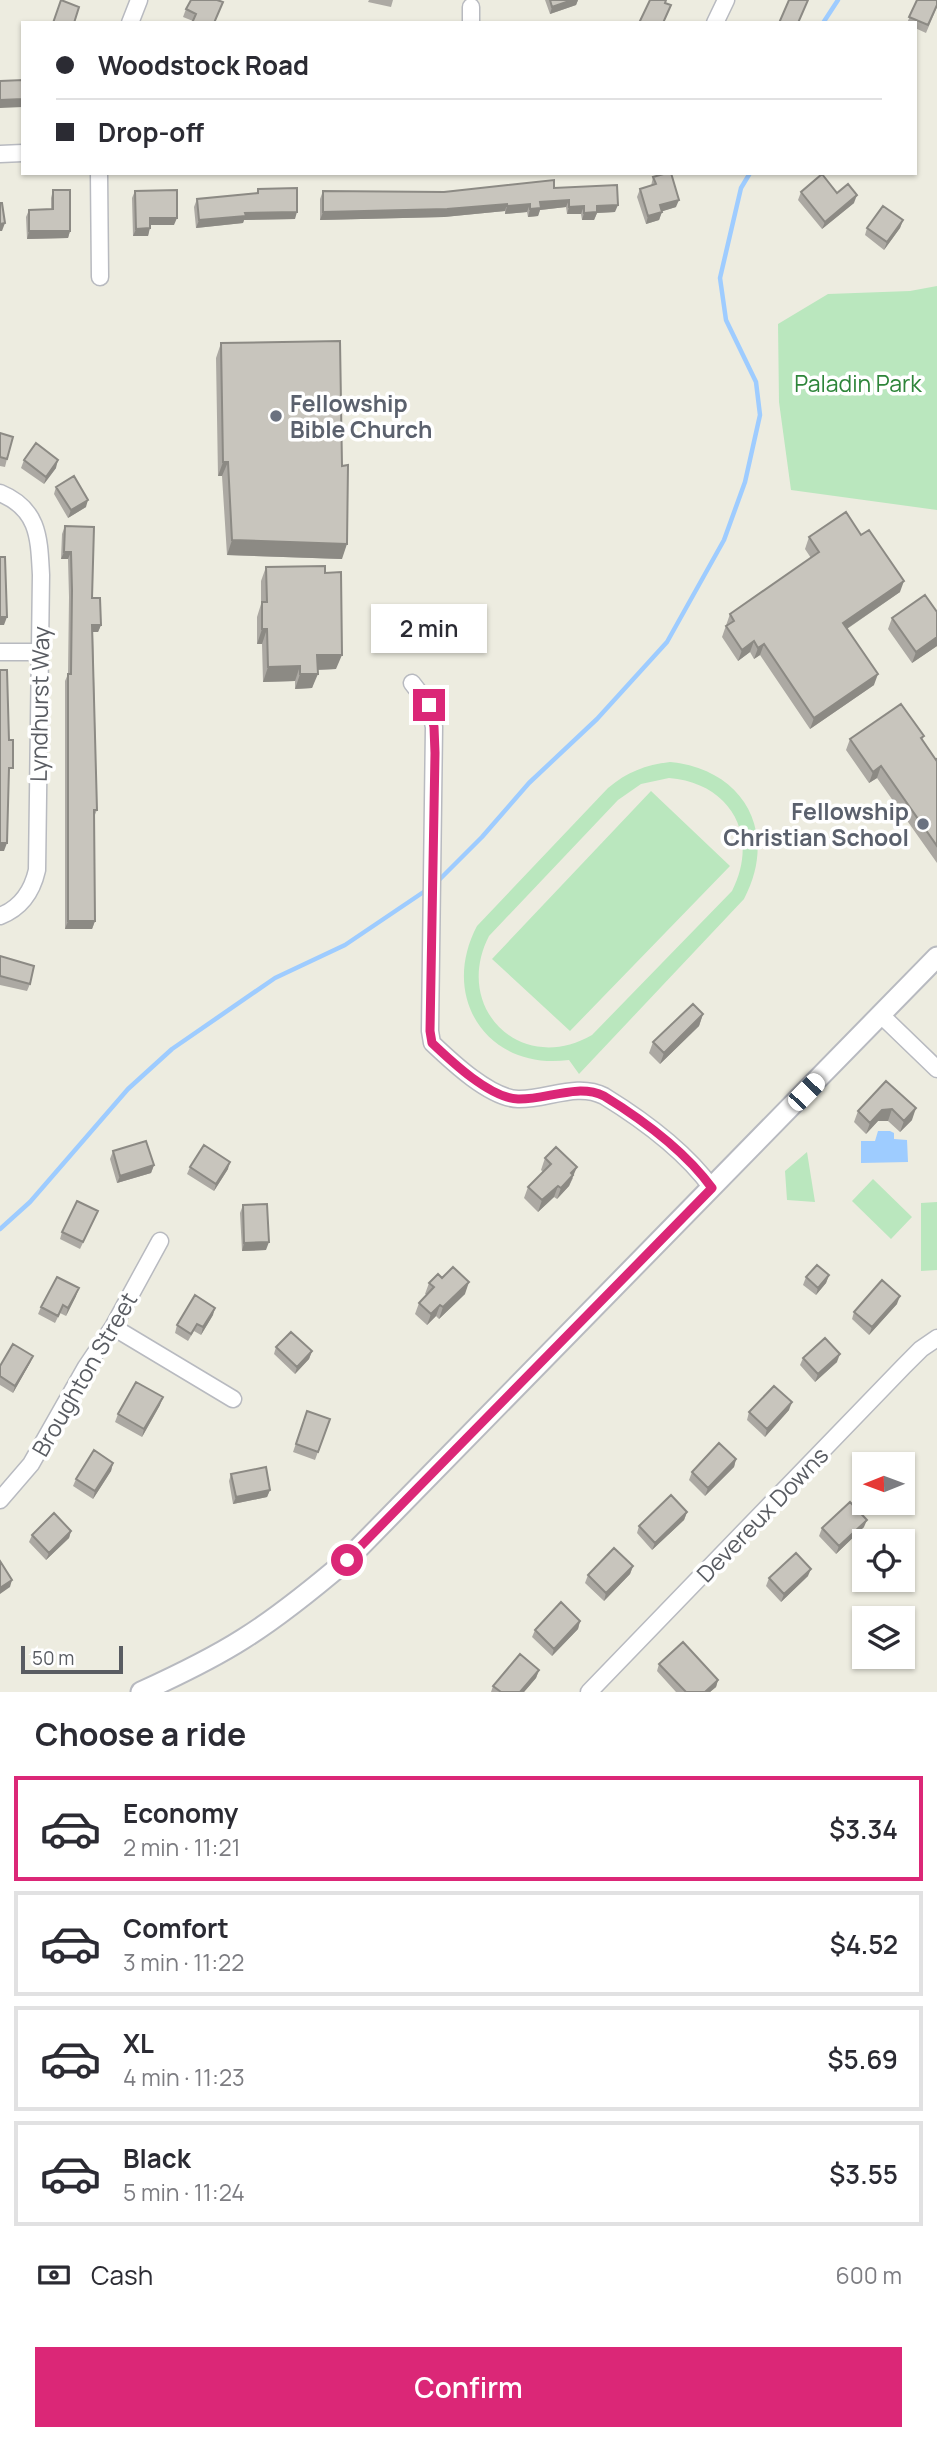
<!DOCTYPE html>
<meta charset="utf-8">
<style>
:root{--surface:#fff;--page:#f2f2f3;--text:#2b2b33;--muted:#7c7c81;--line:#e1e1e2;--accent:#db2777}
body{margin:0;font-family:Manrope,sans-serif;background:var(--page);color:var(--text);height:100vh;display:flex;flex-direction:column;font-size:26px;white-space:nowrap}
*{box-sizing:border-box;margin:0}
p{font-size:23px;color:var(--muted)}
.icon{flex:none;width:38px;height:38px;fill:none;stroke:currentColor;stroke-width:2;stroke-linecap:round;stroke-linejoin:round}
.map{position:relative;height:1692px;overflow:hidden}
.sheet{display:flex;flex-direction:column;background:var(--surface);flex:1}
.sheet>*{flex:none}
.guide{position:absolute;left:21px;top:21px;width:896px;height:154px;border-radius:0px;box-shadow:0 2px 5px #0004;display:grid;align-content:center;height:154px;padding:0 35px;background:var(--surface)}
.needle{width:46px;rotate:269deg}
.buttons{position:absolute;left:852px;top:1452px;display:grid;gap:14px}
.buttons a{display:grid;place-items:center;width:63px;height:63px;border-radius:0px;background:var(--surface);box-shadow:0 2px 5px #0004;font-size:35px}
.scale{position:absolute;left:21px;bottom:18px;width:102px;box-sizing:border-box;padding-left:7px;border:4px solid #595c62;border-top:0;font-size:19px;line-height:24px;white-space:nowrap;color:#595c62;-webkit-text-stroke:5px #fff;paint-order:stroke}
.end{position:absolute;width:32px;height:32px;margin:-16px;border:9px solid #db2777;background:#fff;box-shadow:0 0 0 4px #fff}
.from{border-radius:50%}
.bubble{position:absolute;height:49px;border-radius:0px;background:var(--surface);box-shadow:0 2px 5px #0004;font-size:23px;font-weight:600;line-height:49px;text-align:center}
.car{position:absolute;width:21px;height:42px;margin:-21px -10px;border-radius:9px;box-shadow:0 0 5px 2px #0007;background:linear-gradient(#fff 24%,#345 0 40%,#fff 0 76%,#345 0 86%,#fff 0)}
.guide b{display:flex;align-items:center;gap:24px;height:66px;font-size:26px}
.guide b+b{border-top:2px solid var(--line)}
.guide i{width:18px;height:18px;background:var(--text)}
ul{padding:0;list-style:none}
li{display:flex;align-items:center;gap:21px;height:105px;margin:0 14px 10px;padding:0 21px;border:4px solid var(--line);border-radius:0px}
li div{flex:1}
li b{display:block;font-size:26px}
li em{font-style:normal;font-weight:600}
li.selected{border-color:var(--accent)}
li>.icon{width:63px;height:63px;stroke-width:1.5}
h2{padding:0 35px;font-size:32px;line-height:84px}
.pay{display:flex;align-items:center;gap:18px;height:77px;padding:0 35px;font-size:26px}
.pay p{margin-inline-start:auto}
.action{display:flex;gap:14px;margin-top:auto;padding:14px 35px}
.action a{flex:1;height:80px;border-radius:0px;background:var(--accent);color:#fff;font-size:28px;font-weight:600;line-height:80px;text-align:center}
.map>svg:first-child{display:block}
.green{fill:#bae7be;fill-rule:evenodd}
.water{fill:#9eccff}
.lines{fill:none;stroke-linecap:round;stroke-linejoin:round}
.stream{stroke:#9eccff;stroke-width:4.5}
.minor-casing{stroke:#b8bac0;stroke-width:19}
.tertiary-casing{stroke:#b8bac0;stroke-width:23}
.minor{stroke:#fff;stroke-width:16}
.tertiary{stroke:#fff;stroke-width:19}
.wall{fill:#aca9a3}
.shaded-wall{fill:#8c8a84}
.building{fill:#c8c5bd;stroke:#8c8a84;stroke-width:2}
.route{stroke:#db2777;stroke-width:9}
.worship-dot{fill:#6b7280;stroke:#fff;stroke-width:2.5}
.labels{text-anchor:middle;dominant-baseline:central;stroke-width:7;stroke-linejoin:round;paint-order:stroke}
.park-label{font-size:23px;fill:#2e853a;stroke:#fff}
.worship-label{font-size:23px;font-weight:bold;fill:#5b616d;stroke:#fff;text-anchor:start}
.street-label{font-size:23px;fill:#595c62;stroke:#fff}
</style>
<div class="map">
<svg width="937" height="1692" viewBox="0 0 937 1692">
<rect width="100%" height="100%" fill="#edece0"/>
<path class="green" d="M937 286V510L791 490 779 402 778 324 828 294 910 291Z
M670 762C744 769 779 833 744 899L579 1074 569 1060C488 1071 439 998 477 926L608 788C627 772 645 765 670 762ZM669 778C731 783 760 836 732 891L592 1035C521 1076 452 1008 489 936L618 800 641 784Z
M651 791 730 866 570 1031 492 959Z
M807 1152 815 1202 787 1200 785 1171Z
M873 1179 912 1217 891 1239 852 1201Z
M937 1202V1270L921 1271V1203Z"/>
<path class="water" d="M878 1131H890L894 1133V1139L907 1140 908 1162 861 1163V1141H875Z"/>
<g class="lines">
<path class="stream" d="M823 23 838 0
M437 882 482 837 529 783 597 719 667 642 724 540 745 482 760 415 756 382 726 320 720 278 741 188 750 173
M0 1229 30 1202 128 1089 172 1049 275 978 345 945 428 889"/>
<g class="minor-casing">
<path id="minor" d="M471 7V23
M130 23 139 0
M715 23 726 0
M0 154 23 153
M99 173 100 277
M0 493C39 509 39 538 41 575L37 870C32 892 21 908 0 916
M0 652H38
M412 683 429 705 434 727 430 1031 432 1043C452 1062 490 1098 518 1099 546 1100 577 1082 604 1096 643 1120 685 1151 712 1188
M881 1015 937 1069
M113 1327 233 1399
M0 1500 31 1464 86 1367 113 1327 160 1241
M589 1692 904 1366 921 1349 937 1338"/>
</g>
<g class="tertiary-casing">
<path id="tertiary" d="M141 1692C176 1676 210 1660 243 1639 280 1616 314 1588 347 1560L937 957"/>
</g>
<use href="#minor" class="minor"/>
<use href="#tertiary" class="tertiary"/>
</g>
<path class="wall" d="M217 0 193 21 183 17 186 9Z
M369 0H393L391 7 368 2Z
M545 0H578L576 5 550 14Z
M917 0 937 7 926 33 915 28V23H907Z
M653 177 676 207 662 211 659 220 646 224 637 197 640 189 651 186Z
M554 188 615 212 597 213 594 220H582L581 214H567L566 207 540 210 538 216 528 217 527 212 505 214V211L444 217 320 220V199L323 191 444 192Z
M258 189 295 219 244 220 243 223 196 228 194 207 197 199 256 194Z
M53 190 70 231 68 238 27 239 26 217 29 210 51 209V198Z
M135 191 174 225H150L148 236H133L132 198Z
M801 192 854 203 822 229 798 200Z
M903 220 900 228 884 250 865 235 867 228Z
M221 343 342 559 227 555 222 476H218L216 358Z
M0 433 7 459 5 467 0 466Z
M24 460 56 468 44 484 21 468Z
M56 487 86 507 68 518 54 494Z
M65 526 92 598 101 625 98 632H93L97 810 94 817 95 921 92 929H65V681L68 674 69 597 68 559H61L62 534Z
M809 537 900 592 847 629 874 685 810 729 760 655 754 659 750 652 738 661 722 637 730 614 811 558 805 549Z
M266 567 336 669 318 670 312 688 295 689V681L263 682 262 644H257V617L261 604V581Z
M937 612V646L912 663 888 629 892 618Z
M924 736 922 740 936 760 937 759V863L877 778 869 783 846 750 850 739Z
M0 956 30 984 27 991 0 985Z
M703 1014 699 1026 660 1064 649 1053 653 1042Z
M886 1081 912 1120 900 1132 888 1121H878L866 1134 854 1122 858 1111Z
M113 1151 154 1165 151 1173 117 1183 110 1159Z
M545 1158 573 1178 569 1186 557 1199 554 1197 538 1212 524 1198 528 1187 543 1172 541 1170Z
M190 1167 228 1169 214 1191 187 1174Z
M243 1205 266 1250 242 1251 240 1213Z
M95 1218 80 1249 60 1239 62 1232Z
M829 1275 826 1283 816 1295 803 1285 806 1277Z
M442 1278 465 1294 439 1319 436 1316 427 1325 415 1314 419 1303 427 1295 425 1294 429 1283Z
M76 1296 66 1316 60 1313 55 1323 38 1314 41 1307Z
M897 1304 869 1335 852 1319 854 1312Z
M213 1315 201 1335 194 1331 188 1341 175 1333 177 1325Z
M276 1347 312 1351 309 1359 295 1374 274 1354Z
M33 1356 30 1363 13 1393 0 1385V1366Z
M803 1358 837 1362 815 1382 800 1365Z
M160 1405 142 1437 115 1422 118 1414Z
M789 1410 765 1437 747 1420 749 1412Z
M307 1411 330 1419 315 1460 293 1452Z
M736 1459 734 1467 705 1496 689 1480 692 1472Z
M113 1463 111 1471 93 1499 73 1486 76 1479Z
M231 1474 270 1490 267 1497 233 1504 229 1481Z
M687 1512 684 1520 652 1550 637 1533 639 1526Z
M864 1527 836 1554 819 1536 822 1528Z
M71 1531 69 1538 46 1560 29 1542 32 1535Z
M633 1566 630 1574 604 1601 585 1583 588 1575Z
M808 1576 781 1602 766 1586 769 1578Z
M580 1621 578 1629 552 1656 532 1637 535 1630Z
M659 1664 718 1680 716 1687 710 1692H676L657 1671Z
M539 1670 536 1678 524 1692H491L493 1686Z"/>
<path class="shaded-wall" d="M572 0H578L576 5 550 14 552 7Z
M23 99V107L0 108V100Z
M857 195 854 203 822 229 825 222Z
M569 200 566 207 540 210 538 216 528 217 530 209 540 202Z
M679 200 676 207 657 213 660 205Z
M507 204 505 211 444 217 320 220 323 212Z
M530 204 527 212 505 214 507 206Z
M618 205 615 212 597 213 594 220H582L584 213 597 206Z
M584 206 581 214H567L569 207Z
M297 212 295 219 244 220 243 223 196 228 199 220 245 213Z
M662 212 659 220 646 224 648 216Z
M150 218H177L174 225H148Z
M903 220 900 228 884 250 887 242Z
M5 223 2 231H0V224Z
M150 228 148 236H133L136 229Z
M29 231H70L68 238 27 239Z
M58 460 56 468 44 484 46 477Z
M223 462H228L222 476H218Z
M88 500 86 507 68 518 71 510Z
M232 540 347 544 342 559 227 555Z
M64 552H71L68 559H61Z
M904 581 900 592 839 634 843 623Z
M0 617H7L4 625H0Z
M92 625H101L98 632H90Z
M262 629H267L262 644H257Z
M937 637V646L912 663 916 652Z
M754 641 750 652 738 661 742 650Z
M764 644 760 655 754 659 758 648Z
M317 655H342L336 669 312 670Z
M300 666 295 681 263 682 268 667Z
M300 674H318L312 688 295 689Z
M878 674 874 685 810 729 814 718Z
M881 766 877 778 869 783 873 772Z
M0 843H7L4 851H0Z
M68 921H95L92 929H65Z
M703 1014 699 1026 660 1064 664 1053Z
M916 1108 912 1120 900 1132 904 1121Z
M892 1109 888 1121H878L866 1134 870 1123 882 1110Z
M230 1162 228 1169 214 1191 216 1184Z
M154 1165 151 1173 117 1183 120 1176Z
M577 1167 569 1186 557 1199 561 1188 571 1173Z
M558 1186 554 1197 538 1212 542 1200Z
M269 1242 266 1250 242 1251 244 1243Z
M829 1275 826 1283 816 1295 818 1288Z
M469 1282 465 1294 439 1319 443 1307Z
M79 1288 76 1296 66 1316 68 1308Z
M900 1296 897 1304 869 1335 872 1327Z
M440 1305 436 1316 427 1325 431 1314Z
M215 1308 213 1315 201 1335 203 1327Z
M312 1351 309 1359 295 1374 297 1367Z
M840 1354 837 1362 815 1382 818 1374Z
M33 1356 30 1363 13 1393 15 1386Z
M163 1397 160 1405 142 1437 144 1429Z
M792 1402 789 1410 765 1437 767 1429Z
M736 1459 734 1467 705 1496 708 1488Z
M113 1463 111 1471 93 1499 95 1491Z
M270 1490 267 1497 233 1504 236 1497Z
M687 1512 684 1520 652 1550 655 1543Z
M867 1520 864 1527 836 1554 839 1546Z
M71 1531 69 1538 46 1560 49 1553Z
M633 1566 630 1574 604 1601 606 1593Z
M811 1569 808 1576 781 1602 784 1594Z
M12 1580 10 1587 0 1594V1588Z
M580 1621 578 1629 552 1656 554 1649Z
M539 1670 536 1678 524 1692H520Z
M718 1680 716 1687 710 1692H705Z"/>
<path class="building" d="M61 0 79 7 74 23H53Z
M191 0H217L223 2 214 23H192L196 14 186 9Z
M550 0H572L552 7Z
M650 0H666L665 3 671 5 663 23H639Z
M789 0H808L798 23H779Z
M917 0H937V5L928 25 909 17Z
M23 80V99L0 100V81Z
M667 173H671L679 200 660 205 662 212 648 216 640 189 656 184 653 177Z
M822 174 837 193 848 184 857 195 825 222 801 192Z
M554 180V188L617 185 618 205 597 206V212L584 213V206L569 207V200L540 202 541 208 530 209V204L507 206V204L447 209 323 212V191L444 192Z
M297 188V212L245 213 246 216 199 220 197 199 258 193V189Z
M53 190H70V231H29V210L53 209Z
M177 190V218H150V228L136 229 135 191Z
M0 203H2L5 223 0 224Z
M883 206 903 220 887 242 867 228Z
M340 341 342 466 348 465 347 544 232 540 228 462H223L221 343Z
M0 433 13 437 7 459 0 457Z
M36 443 58 460 46 477 24 460Z
M74 476 88 500 71 510 56 487Z
M846 512 861 535 869 530 904 581 843 623 878 674 814 718 764 644 758 648 754 641 742 650 726 626 734 621 730 614 819 552 809 537Z
M65 526 94 527 92 598H100L101 625H92L97 810H94L95 921H68V674H71L72 590 71 552H64Z
M0 557H5L7 617H0Z
M325 566V573L341 572 342 655H317L318 674H300V666L268 667 267 629H262V602H267L266 567Z
M925 595 937 612V637L916 652 892 618Z
M0 670H7L9 740H13V768H9L7 843H0Z
M901 704 924 736 921 738 936 760 937 759V846L881 766 873 772 850 739Z
M0 956 34 966 30 984 0 976Z
M693 1004 703 1014 664 1053 653 1042Z
M886 1081 916 1108 904 1121 892 1109 882 1110 870 1123 858 1111Z
M146 1141 154 1165 120 1176 113 1151Z
M204 1145 230 1162 216 1184 190 1167Z
M556 1147 577 1167 571 1173 573 1175 561 1188 558 1186 542 1200 528 1187 551 1164 545 1158Z
M77 1201 98 1211 83 1242 62 1232Z
M267 1204 269 1242 244 1243 243 1205Z
M817 1265 829 1275 818 1288 806 1277Z
M453 1267 469 1282 443 1307 440 1305 431 1314 419 1303 434 1287 429 1283 438 1274 442 1278Z
M57 1277 79 1288 68 1308 63 1305 58 1316 41 1307Z
M882 1280 900 1296 872 1327 854 1312Z
M195 1295 215 1308 203 1327 197 1324 191 1334 177 1325Z
M291 1332 312 1351 297 1367 276 1347Z
M825 1338 840 1354 818 1374 803 1358Z
M13 1344 33 1356 15 1386 0 1376V1366Z
M136 1382 163 1397 144 1429 118 1414Z
M774 1386 792 1402 767 1429 749 1412Z
M307 1411 330 1419 318 1452 296 1444Z
M719 1443 736 1459 708 1488 692 1472Z
M94 1450 113 1463 95 1491 76 1479Z
M266 1467 270 1490 236 1497 231 1474Z
M671 1495 687 1512 655 1543 639 1526Z
M850 1502 867 1520 839 1546 822 1528Z
M54 1513 71 1531 49 1553 32 1535Z
M614 1548 633 1566 606 1593 588 1575Z
M796 1553 811 1569 784 1594 769 1578Z
M0 1561 12 1580 0 1588Z
M561 1602 580 1621 554 1649 535 1630Z
M683 1642 718 1680 705 1692H686L659 1664Z
M520 1654 539 1670 520 1692H501L493 1686Z"/>
<g class="lines">
<path class="route" d="M347 1560 712 1188C685 1151 643 1120 604 1096 577 1083 546 1100 518 1099 490 1098 452 1062 432 1043L430 1031 435 753 434 727 429 705"/>
</g>
<g class="worship-dot">
<circle cx="276" cy="416" r="7"/>
<circle cx="923" cy="824" r="7"/>
</g>
<g class="labels">
<g class="park-label">
<text x="858" y="383">Paladin Park</text>
</g>
<g class="worship-label">
<text x="290" y="403">Fellowship<tspan x="290" dy="26">Bible Church</tspan></text>
<text x="909" y="811" text-anchor="end">Fellowship<tspan x="909" dy="26">Christian School</tspan></text>
</g>
<g class="street-label">
<text transform="translate(39 704) rotate(-89)">Lyndhurst Way</text>
<text transform="translate(84 1374) rotate(-60)">Broughton Street</text>
<text transform="translate(762 1514) rotate(-46)">Devereux Downs</text>
</g>
</g>
</svg>
<div class="buttons">
<a><svg class="needle" viewBox="-14 -14 28 28"><path d="M0-13l5 13h-10z" fill="#e53935"/><path d="M0 13l5-13h-10z" fill="#7c7c81"/></svg></a>
<a><svg class="icon" aria-label="locate" viewBox="0 0 24 24"><circle cx="12" cy="12" r="6"/><path d="M12 2v4M12 18v4M2 12h4M18 12h4"/></svg></a>
<a><svg class="icon" aria-label="layers" viewBox="0 0 24 24"><path d="M12 4l9 5-9 5-9-5zM3 14l9 5 9-5"/></svg></a>
</div>
<div class="scale">50 m</div>
<i class="end from" style="left:347px;top:1560px"></i>
<i class="end" style="left:429px;top:705px"></i>
<div class="bubble" style="left:371px;top:604px;width:116px">2 min</div>
<i class="car" style="left:806px;top:1092px;rotate:44deg"></i>
<div class="guide">
<b><i class="from"></i>Woodstock Road</b>
<b><i></i>Drop-off</b>
</div>
</div>
<section class="sheet">
<h2>Choose a ride</h2>
<ul>
<li class="selected"><svg class="icon" aria-label="car" viewBox="0 0 24 24"><path d="M5 17H2v-5l4-1 3-4h7l3 4 3 1v5h-3M9 17h6M6 11h13"/><circle cx="7" cy="17" r="2"/><circle cx="17" cy="17" r="2"/></svg><div><b>Economy</b><p>2 min · 11:21</p></div><em>$3.34</em></li>
<li><svg class="icon" aria-label="car" viewBox="0 0 24 24"><path d="M5 17H2v-5l4-1 3-4h7l3 4 3 1v5h-3M9 17h6M6 11h13"/><circle cx="7" cy="17" r="2"/><circle cx="17" cy="17" r="2"/></svg><div><b>Comfort</b><p>3 min · 11:22</p></div><em>$4.52</em></li>
<li><svg class="icon" aria-label="car" viewBox="0 0 24 24"><path d="M5 17H2v-5l4-1 3-4h7l3 4 3 1v5h-3M9 17h6M6 11h13"/><circle cx="7" cy="17" r="2"/><circle cx="17" cy="17" r="2"/></svg><div><b>XL</b><p>4 min · 11:23</p></div><em>$5.69</em></li>
<li><svg class="icon" aria-label="car" viewBox="0 0 24 24"><path d="M5 17H2v-5l4-1 3-4h7l3 4 3 1v5h-3M9 17h6M6 11h13"/><circle cx="7" cy="17" r="2"/><circle cx="17" cy="17" r="2"/></svg><div><b>Black</b><p>5 min · 11:24</p></div><em>$3.55</em></li>
</ul>
<div class="pay"><svg class="icon" aria-label="cash" viewBox="0 0 24 24"><path d="M3 7h18v10H3z"/><circle cx="12" cy="12" r="2"/></svg>Cash<p>600 m</p></div>
<div class="action"><a>Confirm</a></div>
</section>
